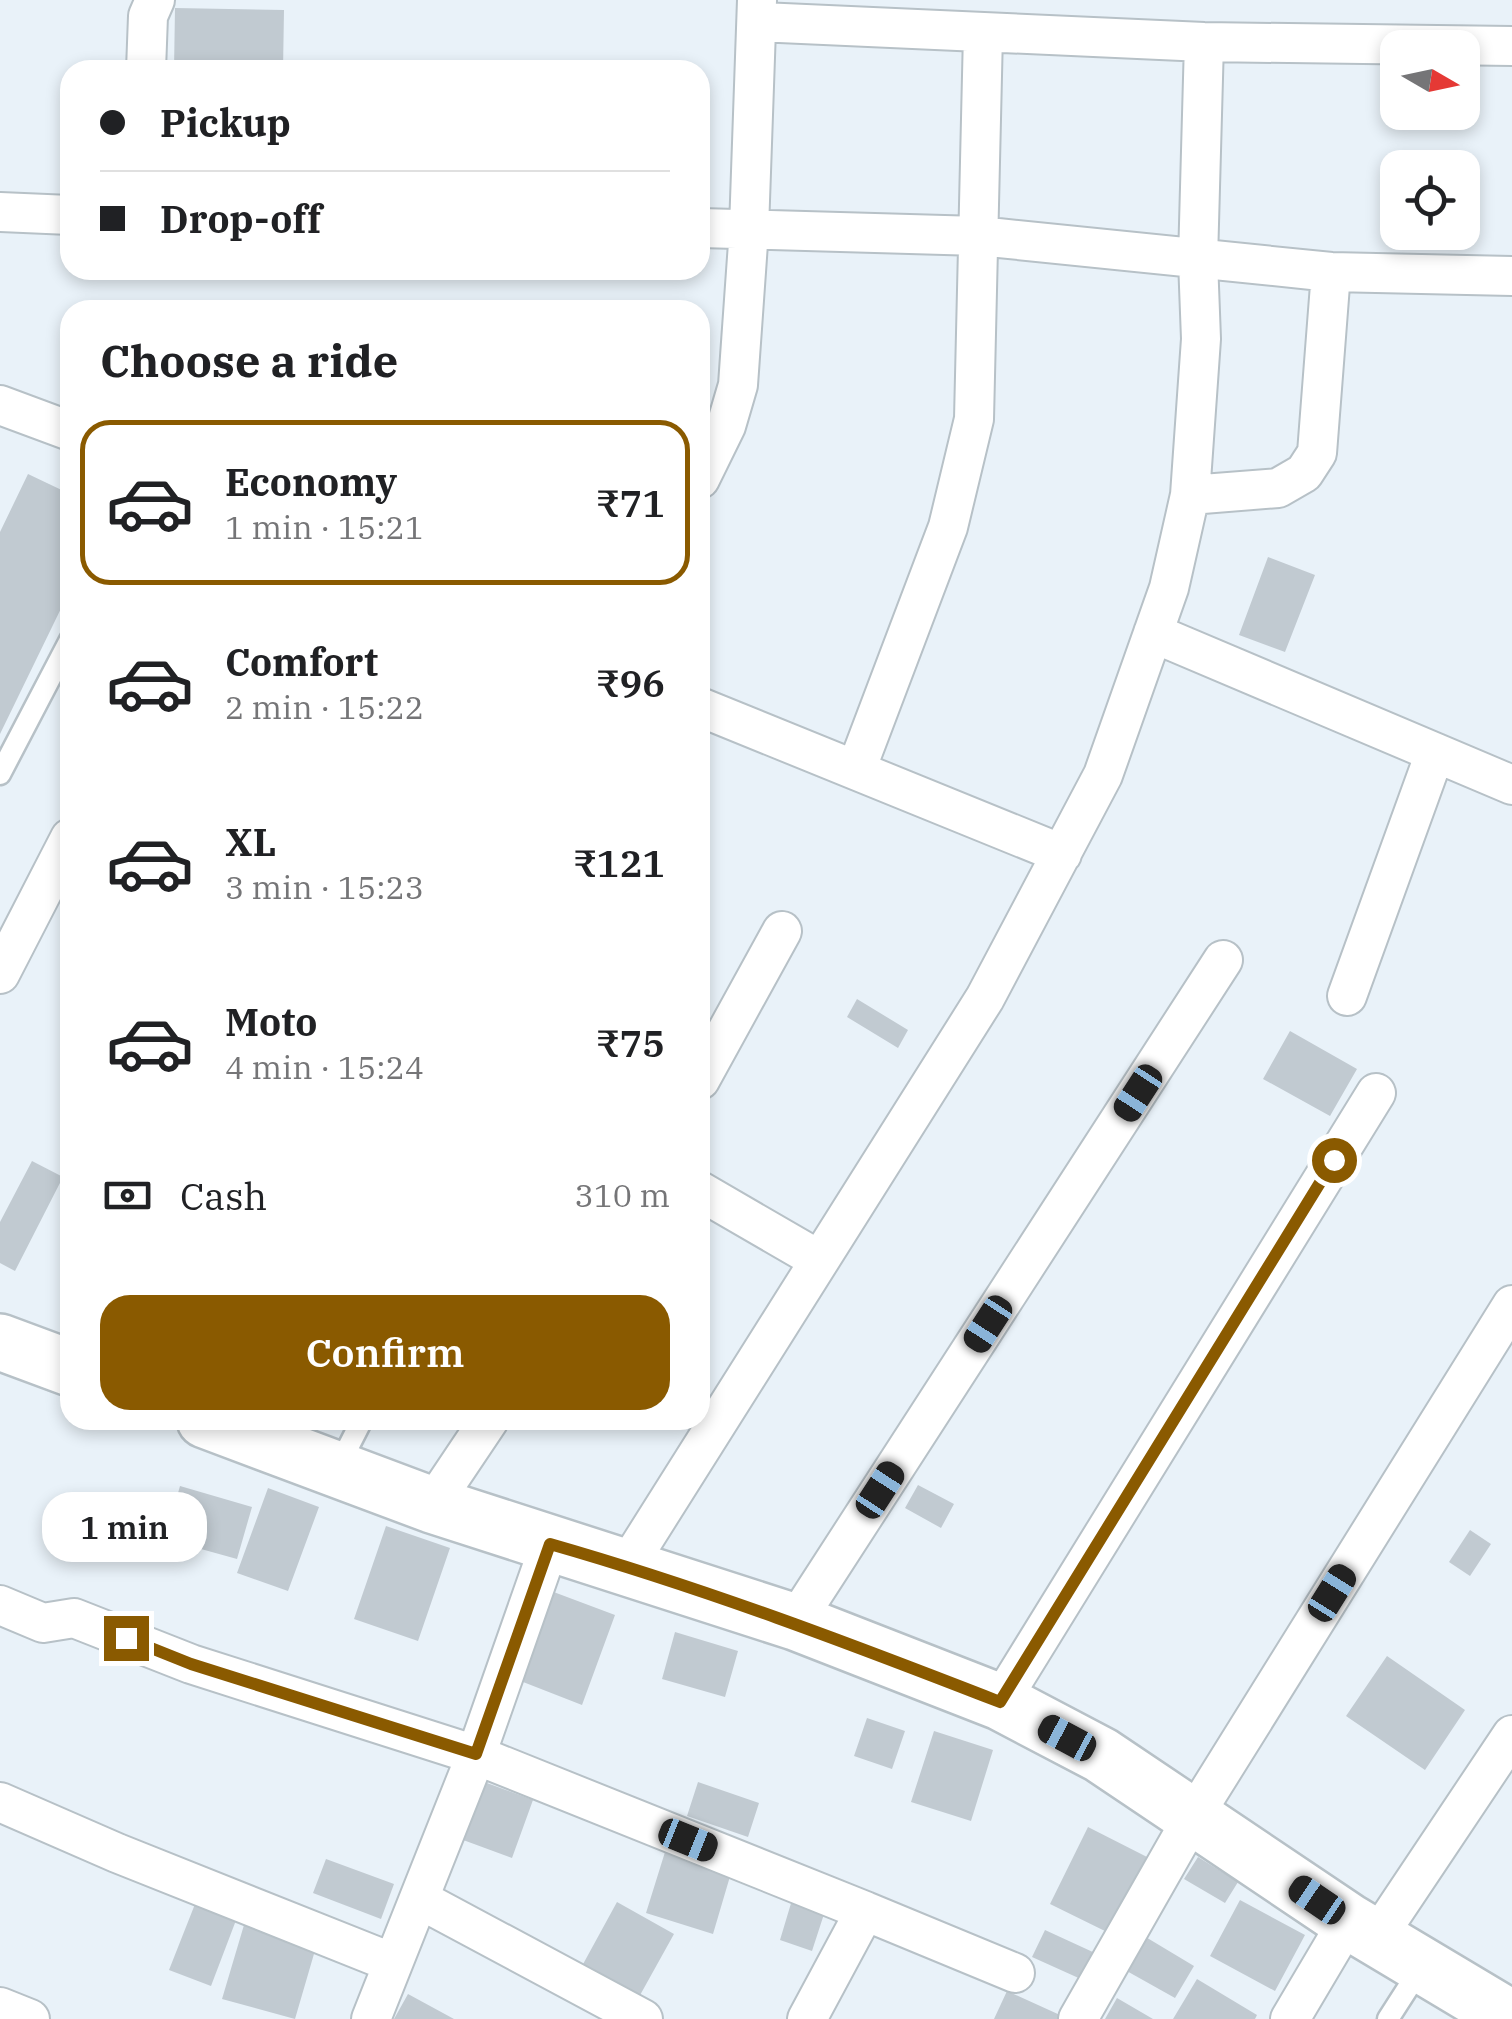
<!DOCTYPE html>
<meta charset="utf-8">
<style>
:root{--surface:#fff;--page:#f2f2f2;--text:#202124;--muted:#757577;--line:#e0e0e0;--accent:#8a5a00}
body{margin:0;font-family:"IBM Plex Serif",serif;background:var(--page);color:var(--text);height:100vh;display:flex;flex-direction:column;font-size:38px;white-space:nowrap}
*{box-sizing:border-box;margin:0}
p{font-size:32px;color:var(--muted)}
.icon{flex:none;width:55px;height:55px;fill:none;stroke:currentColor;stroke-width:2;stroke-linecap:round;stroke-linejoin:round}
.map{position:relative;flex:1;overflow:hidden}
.side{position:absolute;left:60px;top:300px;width:650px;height:1130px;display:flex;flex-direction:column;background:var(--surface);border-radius:30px;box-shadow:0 5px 15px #0003}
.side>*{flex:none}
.banner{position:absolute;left:60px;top:60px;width:650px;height:220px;border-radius:30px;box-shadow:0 5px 15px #0003;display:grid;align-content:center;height:220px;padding:0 40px;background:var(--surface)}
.needle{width:65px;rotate:99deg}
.controls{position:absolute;left:1380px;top:30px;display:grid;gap:20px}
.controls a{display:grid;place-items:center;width:100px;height:100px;border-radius:20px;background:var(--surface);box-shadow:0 5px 15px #0003;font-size:50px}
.end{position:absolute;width:45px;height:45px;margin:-22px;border:12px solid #8a5a00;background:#fff;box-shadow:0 0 0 5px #fff}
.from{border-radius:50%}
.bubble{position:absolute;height:70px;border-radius:30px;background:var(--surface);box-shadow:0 5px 15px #0003;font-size:32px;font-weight:600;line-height:70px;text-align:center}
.car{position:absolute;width:30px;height:60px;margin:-30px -15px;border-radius:12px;box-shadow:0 0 8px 2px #0007;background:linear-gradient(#222 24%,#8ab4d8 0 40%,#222 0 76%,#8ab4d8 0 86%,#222 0)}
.banner b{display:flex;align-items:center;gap:35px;height:95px;font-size:38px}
.banner b+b{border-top:2px solid var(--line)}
.banner i{width:25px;height:25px;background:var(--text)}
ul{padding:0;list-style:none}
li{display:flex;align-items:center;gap:30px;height:165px;margin:0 20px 15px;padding:0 20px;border:5px solid transparent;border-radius:30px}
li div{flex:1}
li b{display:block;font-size:38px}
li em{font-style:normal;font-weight:600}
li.selected{border-color:var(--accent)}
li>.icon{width:90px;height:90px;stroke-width:1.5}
h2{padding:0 40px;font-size:45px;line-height:120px}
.pay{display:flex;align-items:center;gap:25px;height:110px;padding:0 40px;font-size:38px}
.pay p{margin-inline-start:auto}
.primary-button{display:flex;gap:20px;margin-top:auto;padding:20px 40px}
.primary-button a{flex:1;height:115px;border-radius:30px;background:var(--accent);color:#fff;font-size:40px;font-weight:600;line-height:115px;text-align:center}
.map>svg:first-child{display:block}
.building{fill:#c1cad1}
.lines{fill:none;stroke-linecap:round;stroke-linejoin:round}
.lane-casing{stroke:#b7c1c7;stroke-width:25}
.street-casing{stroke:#b7c1c7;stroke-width:42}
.secondary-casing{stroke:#b7c1c7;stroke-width:60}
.lane{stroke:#fff;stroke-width:20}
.street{stroke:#fff;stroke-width:38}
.secondary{stroke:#fff;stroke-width:55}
.route{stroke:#8a5a00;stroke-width:12}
</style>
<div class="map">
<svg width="1512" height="2019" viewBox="0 0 1512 2019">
<rect width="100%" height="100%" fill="#e9f2f9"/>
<path class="building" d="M175 8 284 10 283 70H174Z
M28 474 70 494V590L0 734V532Z
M1268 557 1315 575 1285 652 1239 635Z
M857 999 908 1030 898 1048 847 1017Z
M1290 1031 1357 1069 1330 1116 1263 1079Z
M32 1161 63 1177 15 1271 0 1263V1222Z
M918 1485 954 1504 941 1528 905 1508Z
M180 1486 252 1507 237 1559 165 1539Z
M268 1488 319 1507 288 1591 237 1573Z
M386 1526 450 1548 418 1641 354 1619Z
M1470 1530 1491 1544 1470 1576 1449 1562Z
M551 1591 615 1615 582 1705 518 1680Z
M675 1632 738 1651 725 1697 662 1679Z
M1387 1656 1465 1710 1425 1770 1346 1716Z
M867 1718 905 1731 892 1769 854 1756Z
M934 1731 993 1750 971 1821 911 1802Z
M476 1779 533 1800 512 1858 455 1837Z
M698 1782 759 1803 748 1837 687 1816Z
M1088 1827 1149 1858 1111 1934 1050 1904Z
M665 1852 731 1873 713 1934 646 1913Z
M1198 1857 1238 1882 1225 1903 1184 1879Z
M326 1859 394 1884 381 1919 313 1893Z
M197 1899 238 1915 211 1986 169 1970Z
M792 1900 825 1911 812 1951 780 1940Z
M1240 1900 1305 1935 1275 1991 1210 1956Z
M617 1902 674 1934 639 1997 582 1966Z
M244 1925 316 1947 295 2019 222 1999Z
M1045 1930 1095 1953 1083 1980 1032 1957Z
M1144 1936 1194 1966 1175 1998 1125 1970Z
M1197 1979 1257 2015 1255 2019H1173Z
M1007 1991 1060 2015 1058 2019H994Z
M408 1994 454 2019H394Z
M1117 1998 1153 2019H1105Z"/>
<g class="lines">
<g class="lane-casing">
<path id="lane" d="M0 774 70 640
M338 1467 362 1420
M1388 2019 1422 1966"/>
</g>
<g class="street-casing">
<path id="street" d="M759 22 1204 42 1512 46
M146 70 148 16 155 0
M0 212 70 215
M700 228 979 236 1331 272 1512 276
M0 405 70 431
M700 479 726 426 738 385 749 229 757 0
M1190 495 1278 488 1304 473 1317 453 1331 272
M1153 633 1512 785
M700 707 1062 854
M856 770 948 527 974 419 983 33
M0 974 70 838
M1347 996 1435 753
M700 1080 782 931
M700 1191 819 1260
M432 1505 489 1420
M627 1566 985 998 1103 775 1169 588 1190 495 1201 339 1198 260 1204 42
M0 1605 43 1623 74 1618 191 1664 476 1755 865 1911
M795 1622 1223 960
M1000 1702 1376 1093
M0 1802 117 1853 393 1963
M419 1899 643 2019
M1377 1937 1512 1735
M0 2007 30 2019
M371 2019 476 1755 550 1544
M807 2019 865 1911 1015 1973
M1078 2019 1193 1817 1512 1305
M1290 2019 1348 1921"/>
</g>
<g class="secondary-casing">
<path id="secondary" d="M0 1342 70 1368
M205 1420 432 1505 795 1622 1000 1702 1101 1755 1348 1921 1512 2019"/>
</g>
<use href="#lane" class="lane"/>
<use href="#street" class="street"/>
<use href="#secondary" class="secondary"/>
</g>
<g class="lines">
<path class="route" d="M126 1638 191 1664 476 1754 550 1544C704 1588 851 1644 1000 1702L1334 1160"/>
</g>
</svg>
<div class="controls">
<a><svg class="needle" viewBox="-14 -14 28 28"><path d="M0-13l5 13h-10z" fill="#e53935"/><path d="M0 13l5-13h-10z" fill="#757577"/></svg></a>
<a><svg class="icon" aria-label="locate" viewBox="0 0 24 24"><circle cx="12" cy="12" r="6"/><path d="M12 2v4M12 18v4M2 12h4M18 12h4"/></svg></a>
</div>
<i class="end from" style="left:1334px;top:1160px"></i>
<i class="end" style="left:126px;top:1638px"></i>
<div class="bubble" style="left:42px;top:1492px;width:165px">1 min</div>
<i class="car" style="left:1138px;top:1093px;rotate:213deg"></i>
<i class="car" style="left:988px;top:1324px;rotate:213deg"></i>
<i class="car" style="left:880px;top:1490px;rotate:33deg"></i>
<i class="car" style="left:1332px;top:1593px;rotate:32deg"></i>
<i class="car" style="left:1067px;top:1738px;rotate:298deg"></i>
<i class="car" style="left:688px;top:1840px;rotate:112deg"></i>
<i class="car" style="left:1317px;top:1900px;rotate:304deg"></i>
<div class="banner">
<b><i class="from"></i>Pickup</b>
<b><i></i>Drop-off</b>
</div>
<section class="side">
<h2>Choose a ride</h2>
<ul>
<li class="selected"><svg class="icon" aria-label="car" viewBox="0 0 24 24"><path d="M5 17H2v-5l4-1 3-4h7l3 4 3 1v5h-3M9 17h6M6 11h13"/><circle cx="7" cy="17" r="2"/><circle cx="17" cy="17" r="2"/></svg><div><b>Economy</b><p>1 min · 15:21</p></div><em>₹71</em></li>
<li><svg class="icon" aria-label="car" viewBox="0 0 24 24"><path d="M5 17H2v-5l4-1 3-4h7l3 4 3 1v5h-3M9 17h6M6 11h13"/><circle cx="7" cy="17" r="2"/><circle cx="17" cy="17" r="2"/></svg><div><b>Comfort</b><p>2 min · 15:22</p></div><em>₹96</em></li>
<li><svg class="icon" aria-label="car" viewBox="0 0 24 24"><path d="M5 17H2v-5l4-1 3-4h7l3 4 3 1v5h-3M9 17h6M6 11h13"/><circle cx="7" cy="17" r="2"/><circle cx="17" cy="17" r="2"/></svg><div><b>XL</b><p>3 min · 15:23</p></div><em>₹121</em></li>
<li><svg class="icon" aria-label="car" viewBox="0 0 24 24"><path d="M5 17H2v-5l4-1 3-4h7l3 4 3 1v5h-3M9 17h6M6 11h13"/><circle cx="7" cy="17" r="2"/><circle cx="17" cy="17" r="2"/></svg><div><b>Moto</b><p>4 min · 15:24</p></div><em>₹75</em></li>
</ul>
<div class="pay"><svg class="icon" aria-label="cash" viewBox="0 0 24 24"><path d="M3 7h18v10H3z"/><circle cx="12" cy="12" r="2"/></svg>Cash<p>310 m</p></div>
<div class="primary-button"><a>Confirm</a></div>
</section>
</div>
